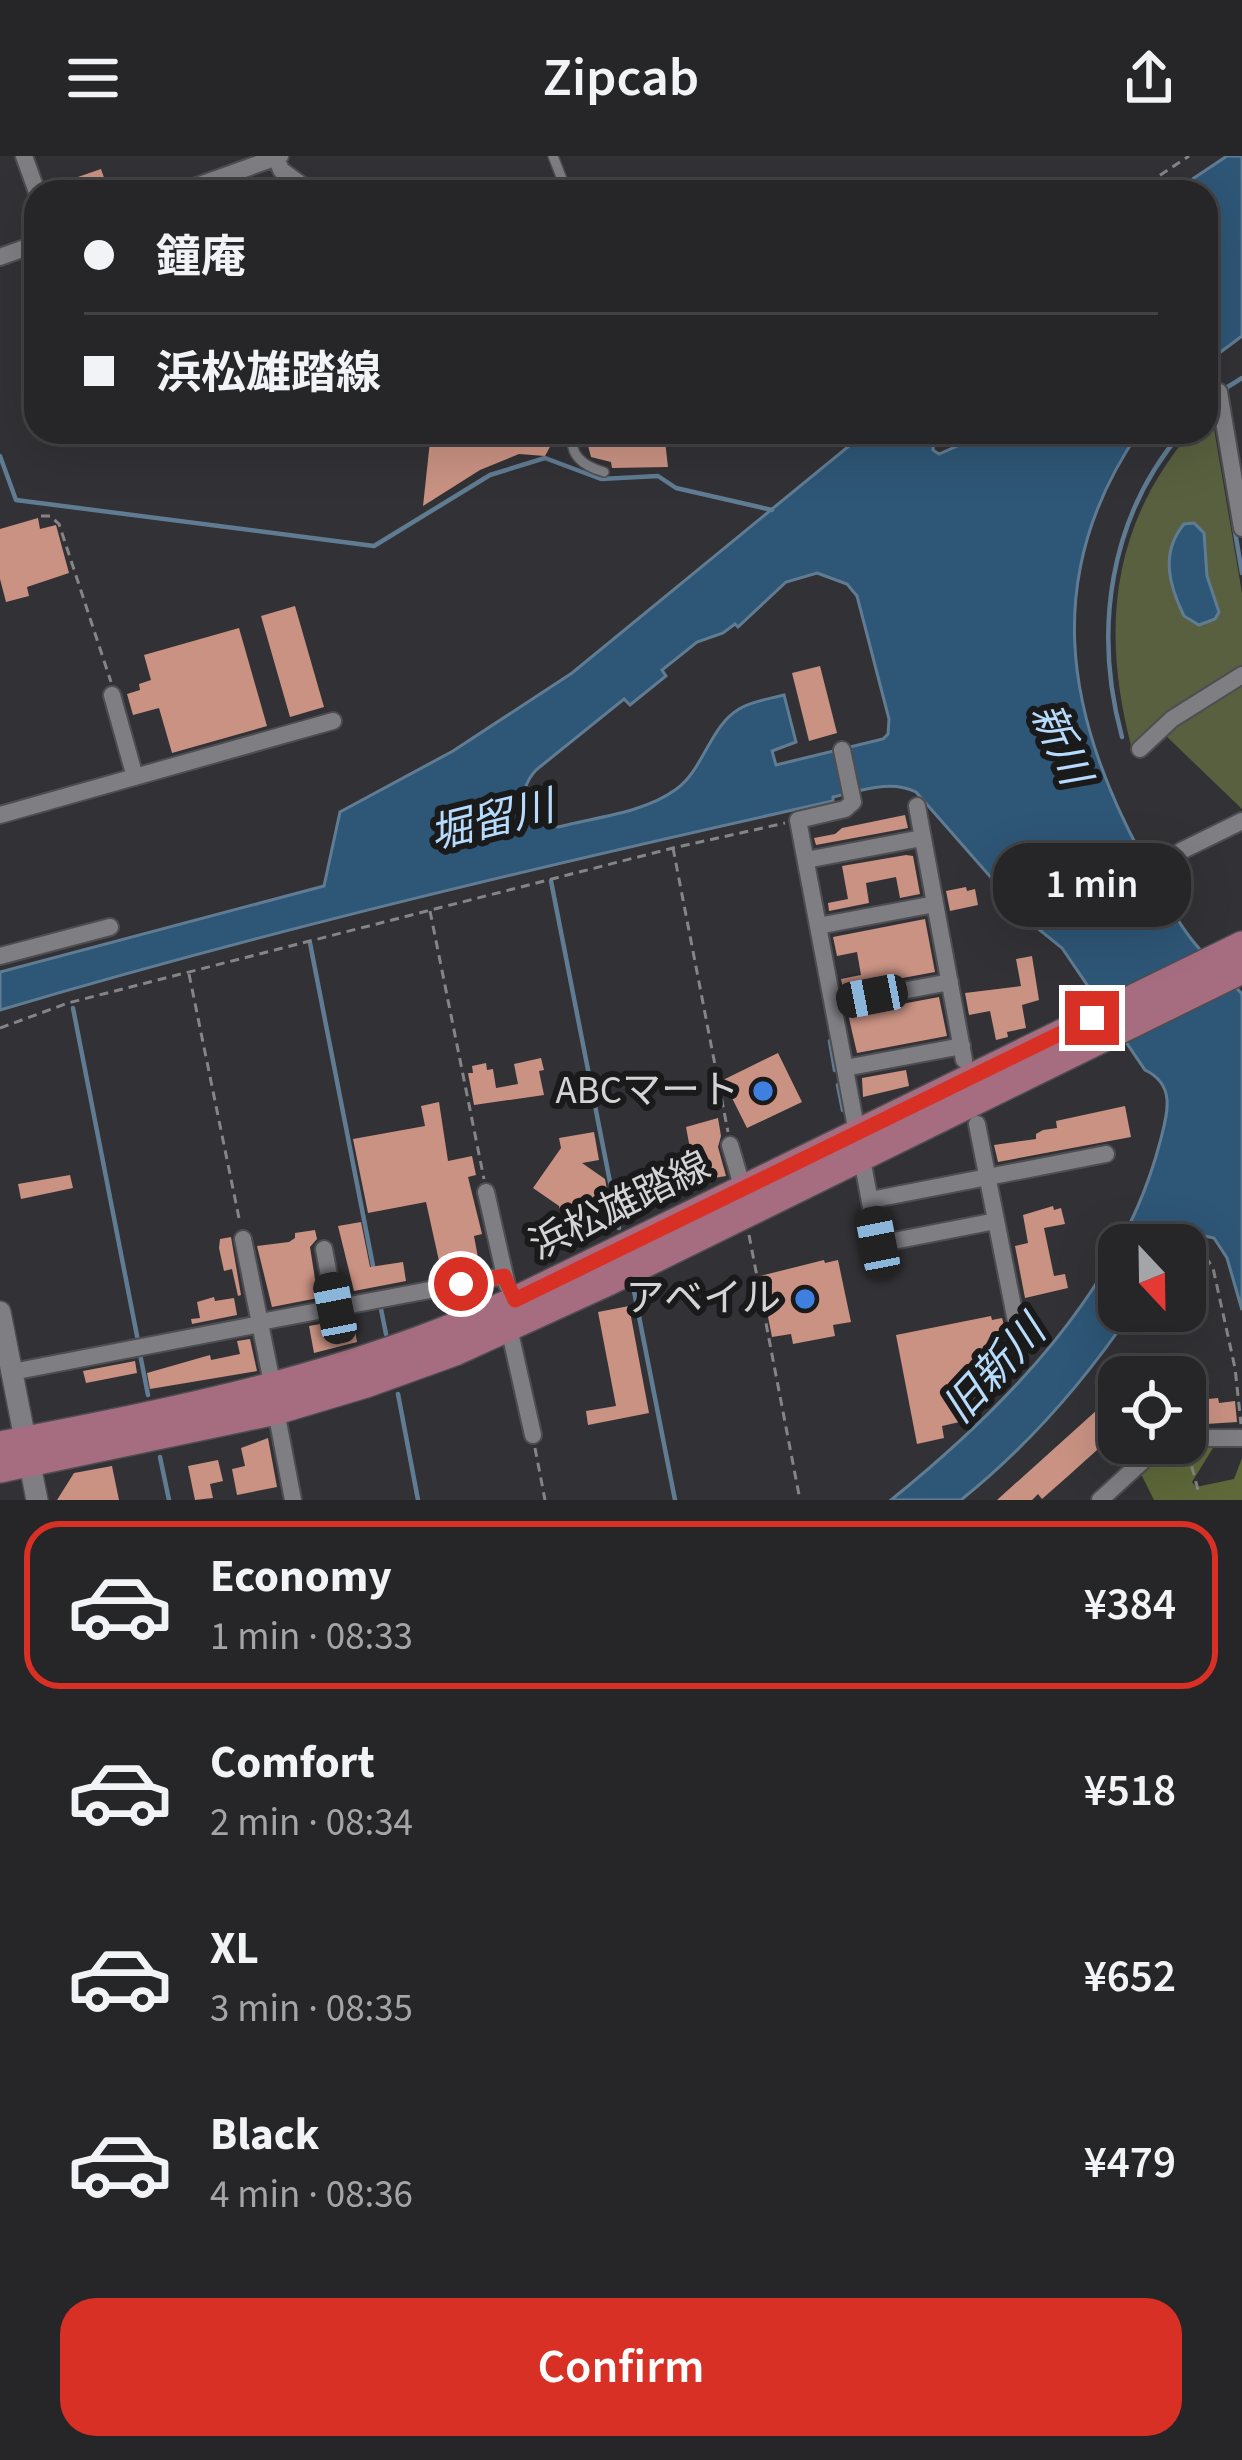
<!DOCTYPE html>
<meta charset="utf-8">
<style>
:root{--surface:#262528;--page:#2e2d30;--text:#f1f3f6;--muted:#a4a5a8;--line:#424245;--accent:#d93025}
body{margin:0;font-family:"Source Sans 3","Noto Sans JP",sans-serif;background:var(--page);color:var(--text);height:100vh;display:flex;flex-direction:column;font-size:45px;white-space:nowrap}
*{box-sizing:border-box;margin:0}
p{font-size:39px;color:var(--muted)}
.icon{flex:none;width:66px;height:66px;fill:none;stroke:currentColor;stroke-width:2;stroke-linecap:round;stroke-linejoin:round}
.map{position:relative;height:1344px;overflow:hidden}
.drawer{display:flex;flex-direction:column;background:var(--surface);flex:1}
.drawer>*{flex:none}
.guide{position:absolute;left:24px;top:24px;width:1194px;height:264px;border-radius:36px;box-shadow:0 12px 48px #0002,0 0 0 3px var(--line);display:grid;align-content:center;height:264px;padding:0 60px;background:var(--surface)}
.needle{width:78px;rotate:158deg}
.tools{position:absolute;left:1098px;top:1068px;display:grid;gap:24px}
.tools a{display:grid;place-items:center;width:108px;height:108px;border-radius:24px;background:var(--surface);box-shadow:0 12px 48px #0002,0 0 0 3px var(--line);font-size:60px}
.end{position:absolute;width:54px;height:54px;margin:-27px;border:15px solid #d93025;background:#fff;box-shadow:0 0 0 6px #fff}
.from{border-radius:50%}
.bubble{position:absolute;height:84px;border-radius:36px;background:var(--surface);box-shadow:0 12px 48px #0002,0 0 0 3px var(--line);font-size:39px;font-weight:600;line-height:84px;text-align:center}
.car{position:absolute;width:36px;height:72px;margin:-36px -18px;border-radius:15px;box-shadow:0 0 9px 3px #0007;background:linear-gradient(#222 24%,#8ab4d8 0 40%,#222 0 76%,#8ab4d8 0 86%,#222 0)}
.guide b{display:flex;align-items:center;gap:42px;height:114px;font-size:45px}
.guide b+b{border-top:3px solid var(--line)}
.guide i{width:30px;height:30px;background:var(--text)}
ul{padding:21px 0 0;list-style:none}
li{display:flex;align-items:center;gap:36px;height:168px;margin:0 24px 18px;padding:0 36px;border:6px solid transparent;border-radius:36px}
li div{flex:1}
li b{display:block;font-size:45px}
li em{font-style:normal;font-weight:600}
li.current{border-color:var(--accent)}
li>.icon{width:108px;height:108px;stroke-width:1.5}
.cta{display:flex;gap:24px;margin-top:auto;padding:24px 60px}
.cta a{flex:1;height:138px;border-radius:36px;background:var(--accent);color:#fff;font-size:48px;font-weight:600;line-height:138px;text-align:center}
header{display:flex;justify-content:space-between;align-items:center;height:156px;padding:0 60px;background:var(--surface);font-size:54px;font-weight:600}
.map>svg:first-child{display:block}
.green{fill:#58603f}
.forest{fill:#5e6839}
.water{fill:#2e5676;stroke:#607c93;stroke-width:3;fill-rule:evenodd}
.lines{fill:none;stroke-linecap:round;stroke-linejoin:round}
.stream{stroke:#607c93;stroke-width:4.5}
.building{fill:#c99283}
.service-casing{stroke:#4e4d51;stroke-width:12}
.minor-casing{stroke:#4e4d51;stroke-width:20}
.tertiary-casing{stroke:#4e4d51;stroke-width:24}
.primary-casing{stroke:#4e4d51;stroke-width:30}
.path{stroke:#858487;stroke-width:3;stroke-dasharray:9 6;stroke-linecap:butt}
.service{stroke:#7f7e83;stroke-width:9}
.minor{stroke:#7f7e83;stroke-width:16}
.tertiary{stroke:#7f7e83;stroke-width:21}
.primary{stroke:#a66c7f;stroke-width:27}
.route{stroke:#d93025;stroke-width:15}
.shop-dot{fill:#3f7fe0;stroke:#1a1a1b;stroke-width:4.5}
.labels{text-anchor:middle;dominant-baseline:central;stroke-width:12;stroke-linejoin:round;paint-order:stroke}
.poi-label{font-size:39px;fill:#d4d3d6;stroke:#1a1a1b;text-anchor:end}
.street-label{font-size:39px;fill:#d4d3d6;stroke:#1a1a1b}
.water-label{font-size:42px;font-style:italic;fill:#b6dbfc;stroke:#1a1a1b}
</style>
<header><svg class="icon" aria-label="menu" viewBox="0 0 24 24"><path d="M4 6h16M4 12h16M4 18h16"/></svg>Zipcab<svg class="icon" aria-label="share" viewBox="0 0 24 24"><path d="M12 15V3M7 8l5-5 5 5M5 13v7h14v-7"/></svg></header>
<div class="map">
<svg width="1242" height="1344" viewBox="0 0 1242 1344">
<rect width="100%" height="100%" fill="#323135"/>
<path class="green" d="M1211 255 1242 437V513L1151 573 1132 593C1101 476 1110 371 1191 276H1206V260Z
M1242 525V653L1163 577Z"/>
<path class="forest" d="M1187 1290 1213 1292 1192 1326 1196 1331 1234 1323 1242 1302V1344H1154L1141 1318 1160 1301Z"/>
<path class="water" d="M1227 0H1242V180L1206 207V36H1173Z
M866 276H934L933 294 939 298 966 286 968 276H1139C1042 417 1064 555 1141 698 1157 727 1172 758 1192 784 1207 803 1226 820 1242 838V1154L1227 1102 1214 1082 1191 1077 1169 1089H1119V1155H1132C1084 1226 1028 1290 961 1344H891C1005 1252 1122 1133 1160 986 1167 959 1177 929 1145 914L1062 792 1031 767 916 636C890 623 861 635 833 641V645C554 707 274 773 0 854V816L324 730 340 656 453 595 572 517ZM817 417 847 428 857 440 889 563 888 578 883 583 776 609 772 595 796 586 784 539C769 543 752 545 739 553 709 571 704 614 675 634 643 657 596 661 558 671 525 669 513 639 536 614L624 543 630 549 666 520 662 514 697 486 723 477 735 468 738 471 786 426Z
M1194 367 1204 377 1207 420 1219 456 1215 463 1199 469 1184 460C1169 429 1160 397 1184 368Z"/>
<g class="lines">
<path class="stream" d="M1226 232 1242 222
M0 300 16 344 374 390 490 319 545 302 601 323 658 320 676 332 772 354
M1234 370 1242 417
M1122 581C1093 475 1109 361 1182 276
M551 725 619 1072
M310 787 374 1115
M73 852 138 1185
M834 882 830 885 835 914
M838 929 843 954
M634 1135 675 1344
M380 1148 386 1178
M140 1198 148 1239
M398 1238 418 1344
M160 1301 169 1344"/>
</g>
<path class="building" d="M101 13 109 36H77L72 23Z
M431 276H558L545 300 519 298 480 314 423 350Z
M593 276H664L668 311 612 312 611 306 591 301 585 278Z
M38 362 40 373 56 369 69 417 27 431 29 440 6 446 0 423V373Z
M295 450 324 551 290 561 261 460Z
M239 472 267 570 172 597 159 552 133 559 127 538 140 534 139 528 151 524 144 499Z
M820 510 837 577 809 585 792 517Z
M905 659 908 672 816 689 814 682 835 678 842 672Z
M906 699 913 700 920 738 900 742 896 721 866 727 869 747 829 755 828 747 848 743 842 710Z
M966 731 967 735 975 733 978 749 950 755 946 735Z
M925 763 935 816 843 833 841 823 861 819 857 796 837 800 833 781Z
M1032 800 1039 844 1022 849 1026 872 1007 876 1008 881 996 884 990 855 969 859 965 837 1021 830 1016 803Z
M939 841 947 880 857 897 848 858Z
M778 897 802 946 747 972 723 924Z
M541 902 544 914 539 915 544 939 474 949 468 917H473L472 910 486 907 487 914 493 913 496 932 518 928 514 908Z
M906 914 909 930 863 941 862 922Z
M439 946 448 1005 472 1000 476 1019 468 1021 482 1078 474 1080 479 1107 441 1114 426 1046 368 1057 353 983 425 970 421 950Z
M1125 950 1131 981 998 1006 994 989 1036 983V978L1043 974 1057 972 1056 965Z
M718 962 721 980 718 991 726 1020 696 1025 686 971Z
M594 976 599 1004 582 1007 605 1023 612 1060 600 1077 574 1060 562 1062 559 1050 533 1032 561 992 559 982Z
M70 1019 73 1032 21 1043 18 1028Z
M1053 1050 1054 1054 1061 1052 1065 1068 1044 1072 1054 1120 1065 1118 1068 1132 1025 1142 1015 1090 1028 1087 1023 1059Z
M361 1066 370 1111 403 1106 406 1125 354 1135 338 1070Z
M315 1074 317 1083 310 1091 318 1142 272 1151 257 1090 289 1086 295 1082V1077Z
M231 1081 241 1139 238 1140 232 1113 224 1115 219 1092 220 1083Z
M824 1104 825 1107 838 1104 851 1166 833 1169 835 1180 793 1188 791 1178 772 1181 760 1120Z
M214 1141 215 1145 234 1142 237 1159 192 1168 191 1163 200 1162 197 1146Z
M629 1150 649 1257 588 1269 586 1255 616 1250 598 1156Z
M991 1160 992 1164 1002 1162 1015 1206 1000 1209 1002 1217 991 1220 993 1232 982 1234 984 1246 972 1248 974 1257 963 1259 964 1265 942 1270 944 1282 917 1288 896 1179Z
M353 1162 357 1186 314 1197 309 1170Z
M250 1183 257 1215 150 1233 147 1217 210 1199 211 1204 240 1198 237 1185Z
M135 1205 137 1217 86 1227 83 1215Z
M1218 1242 1219 1247 1235 1245 1237 1266 1191 1269 1188 1245Z
M1097 1254 1111 1269 1103 1280 1107 1285 1067 1321 1042 1343 1038 1338 1032 1344H997Z
M268 1282 277 1331 237 1339 232 1313 245 1310 241 1292Z
M218 1304 223 1325 210 1328 213 1342 195 1344 188 1310Z
M112 1310 119 1344H57L74 1317Z"/>
<g class="lines">
<g class="service-casing">
<path id="service" d="M553 0 567 36
M574 276C567 298 583 310 604 316"/>
</g>
<g class="minor-casing">
<path id="minor" d="M24 0 37 36
M276 1 281 14 311 36
M180 36 280 0
M0 101 36 88
M1219 236 1242 372
M112 539 135 621
M1140 593 1172 563 1242 519
M842 594 853 646 845 653 798 664 878 1088 996 1065
M917 650 964 904
M0 659 333 565
M1181 695 1242 665
M806 704 922 682
M818 770 935 748
M0 800 110 771
M833 848 950 826
M845 912 962 890
M977 968 1021 1191
M730 989 743 1033
M486 1036 507 1129
M870 1044 1106 998
M243 1083 273 1232
M324 1093 335 1152
M260 1166 504 1120
M509 1172 533 1279
M12 1216 260 1168
M276 1255 293 1344
M1185 1282H1242
M1100 1344 1147 1301 1171 1287"/>
</g>
<g class="tertiary-casing">
<path id="tertiary" d="M0 1156 37 1344"/>
</g>
<g class="primary-casing">
<path id="primary" d="M0 1289C175 1255 346 1222 509 1147L1242 789
M0 1313 276 1255 366 1228 455 1196 610 1125 1242 814"/>
</g>
<path class="path" d="M1135 36 1189 0
M41 360H50L59 368 111 526
M673 692 728 976
M430 755 484 1023
M189 818 240 1067
M0 872 68 847 673 692 785 667
M749 1079 800 1344
M1191 1098 1205 1100 1213 1112 1235 1212 1241 1268
M535 1292 545 1344
M1188 1296 1198 1334"/>
<use href="#service" class="service"/>
<use href="#minor" class="minor"/>
<use href="#tertiary" class="tertiary"/>
<use href="#primary" class="primary"/>
</g>
<g class="lines">
<path class="route" d="M461 1128 504 1120 515 1144 1092 862"/>
</g>
<g class="shop-dot">
<circle cx="763" cy="935" r="12"/>
<circle cx="805" cy="1143" r="12"/>
</g>
<g class="labels">
<g class="poi-label">
<text x="739" y="935">ABCマート</text>
<text x="781" y="1143">アベイル</text>
</g>
<g class="street-label">
<text transform="translate(620 1050) rotate(-26)">浜松雄踏線</text>
</g>
<g class="water-label">
<text transform="translate(1060 588) rotate(66)">新川</text>
<text transform="translate(492 665) rotate(-14)">堀留川</text>
<text transform="translate(995 1214) rotate(-47)">旧新川</text>
</g>
</g>
</svg>
<div class="tools">
<a><svg class="needle" viewBox="-14 -14 28 28"><path d="M0-13l5 13h-10z" fill="#e53935"/><path d="M0 13l5-13h-10z" fill="#a4a5a8"/></svg></a>
<a><svg class="icon" aria-label="locate" viewBox="0 0 24 24"><circle cx="12" cy="12" r="6"/><path d="M12 2v4M12 18v4M2 12h4M18 12h4"/></svg></a>
</div>
<i class="end from" style="left:461px;top:1128px"></i>
<i class="end" style="left:1092px;top:862px"></i>
<div class="bubble" style="left:993px;top:687px;width:198px">1 min</div>
<i class="car" style="left:872px;top:840px;rotate:259deg"></i>
<i class="car" style="left:878px;top:1086px;rotate:349deg"></i>
<i class="car" style="left:335px;top:1152px;rotate:349deg"></i>
<div class="guide">
<b><i class="from"></i>鐘庵</b>
<b><i></i>浜松雄踏線</b>
</div>
</div>
<section class="drawer">
<ul>
<li class="current"><svg class="icon" aria-label="car" viewBox="0 0 24 24"><path d="M5 17H2v-5l4-1 3-4h7l3 4 3 1v5h-3M9 17h6M6 11h13"/><circle cx="7" cy="17" r="2"/><circle cx="17" cy="17" r="2"/></svg><div><b>Economy</b><p>1 min · 08:33</p></div><em>¥384</em></li>
<li><svg class="icon" aria-label="car" viewBox="0 0 24 24"><path d="M5 17H2v-5l4-1 3-4h7l3 4 3 1v5h-3M9 17h6M6 11h13"/><circle cx="7" cy="17" r="2"/><circle cx="17" cy="17" r="2"/></svg><div><b>Comfort</b><p>2 min · 08:34</p></div><em>¥518</em></li>
<li><svg class="icon" aria-label="car" viewBox="0 0 24 24"><path d="M5 17H2v-5l4-1 3-4h7l3 4 3 1v5h-3M9 17h6M6 11h13"/><circle cx="7" cy="17" r="2"/><circle cx="17" cy="17" r="2"/></svg><div><b>XL</b><p>3 min · 08:35</p></div><em>¥652</em></li>
<li><svg class="icon" aria-label="car" viewBox="0 0 24 24"><path d="M5 17H2v-5l4-1 3-4h7l3 4 3 1v5h-3M9 17h6M6 11h13"/><circle cx="7" cy="17" r="2"/><circle cx="17" cy="17" r="2"/></svg><div><b>Black</b><p>4 min · 08:36</p></div><em>¥479</em></li>
</ul>
<div class="cta"><a>Confirm</a></div>
</section>
